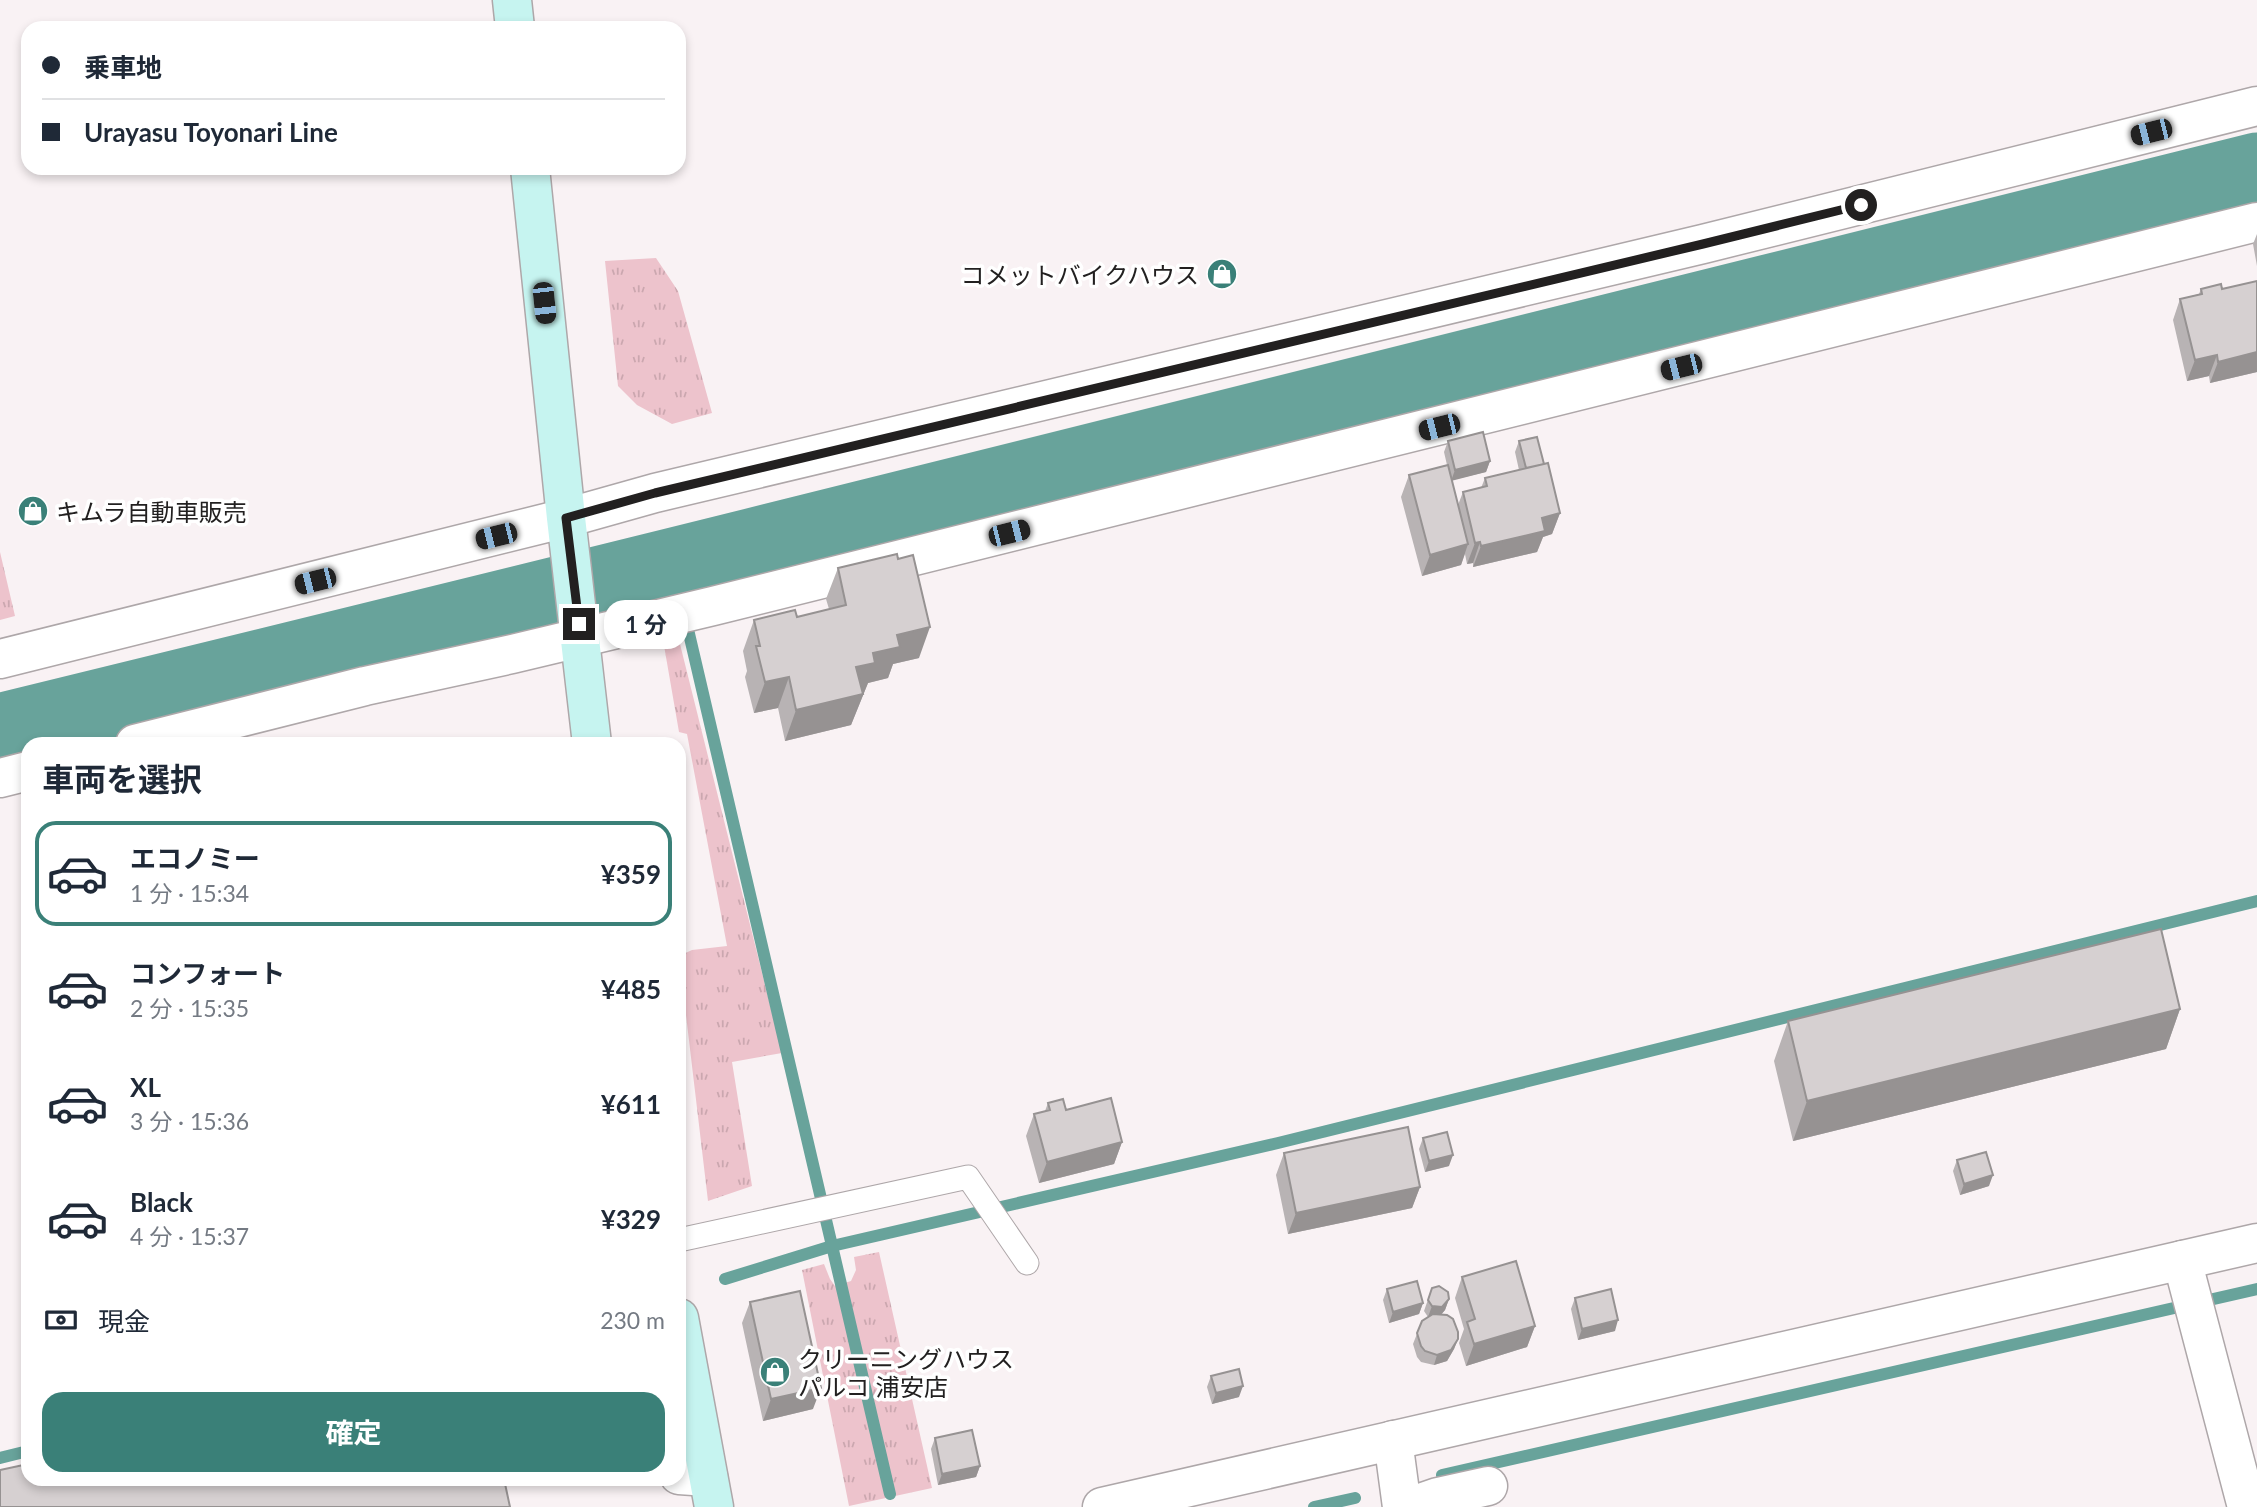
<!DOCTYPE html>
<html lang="ja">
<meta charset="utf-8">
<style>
:root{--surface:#fff;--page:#f2f2f3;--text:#1f2937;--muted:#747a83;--line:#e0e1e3;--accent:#3a8078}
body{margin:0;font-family:Lato,"Noto Sans JP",sans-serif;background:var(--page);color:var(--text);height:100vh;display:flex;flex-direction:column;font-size:26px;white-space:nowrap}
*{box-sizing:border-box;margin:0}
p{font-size:23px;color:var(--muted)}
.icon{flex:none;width:38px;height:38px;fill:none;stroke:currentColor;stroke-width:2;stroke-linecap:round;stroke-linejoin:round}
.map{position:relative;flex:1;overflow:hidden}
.panel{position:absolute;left:21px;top:737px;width:665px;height:749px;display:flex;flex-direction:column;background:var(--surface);border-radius:21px;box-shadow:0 4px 10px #0003}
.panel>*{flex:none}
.hud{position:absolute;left:21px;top:21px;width:665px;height:154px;border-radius:21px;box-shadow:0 4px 10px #0003;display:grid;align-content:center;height:154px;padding:0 21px;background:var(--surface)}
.end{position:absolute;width:32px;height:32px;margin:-16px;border:9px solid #222020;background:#fff;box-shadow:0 0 0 4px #fff}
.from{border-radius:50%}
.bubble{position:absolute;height:49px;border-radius:21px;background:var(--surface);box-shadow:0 4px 10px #0003;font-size:23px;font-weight:700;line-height:49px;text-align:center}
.car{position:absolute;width:21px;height:42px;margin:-21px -10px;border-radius:9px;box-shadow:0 0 5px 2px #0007;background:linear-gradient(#222 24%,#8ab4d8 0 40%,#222 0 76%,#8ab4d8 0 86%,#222 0)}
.hud b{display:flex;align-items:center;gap:24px;height:66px;font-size:26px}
.hud b+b{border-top:2px solid var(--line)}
.hud i{width:18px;height:18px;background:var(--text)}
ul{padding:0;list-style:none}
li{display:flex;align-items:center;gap:21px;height:105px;margin:0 14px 10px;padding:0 7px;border:4px solid transparent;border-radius:21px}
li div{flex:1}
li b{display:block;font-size:26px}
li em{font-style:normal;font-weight:700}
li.current{border-color:var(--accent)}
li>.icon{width:63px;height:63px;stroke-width:1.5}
h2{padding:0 21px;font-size:32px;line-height:84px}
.pay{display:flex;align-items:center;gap:18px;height:77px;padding:0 21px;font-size:26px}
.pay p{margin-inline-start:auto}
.cta{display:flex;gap:14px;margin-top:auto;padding:14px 21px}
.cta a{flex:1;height:80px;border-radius:21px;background:var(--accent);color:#fff;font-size:28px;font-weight:700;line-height:80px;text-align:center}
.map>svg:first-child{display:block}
.grass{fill:url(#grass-tufts)}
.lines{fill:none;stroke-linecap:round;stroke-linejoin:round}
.stream{stroke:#68a39b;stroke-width:12}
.river{stroke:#68a39b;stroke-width:77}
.service-casing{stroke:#aea7a9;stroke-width:25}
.minor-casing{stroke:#aea7a9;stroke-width:41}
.tertiary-casing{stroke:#aea7a9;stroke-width:41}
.secondary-casing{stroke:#aea7a9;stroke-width:41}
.service{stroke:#fff;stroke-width:23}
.minor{stroke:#fff;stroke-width:38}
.tertiary{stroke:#fff;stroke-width:38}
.secondary{stroke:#c6f4f0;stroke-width:38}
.wall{fill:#b8b3b4}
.shaded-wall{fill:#969292}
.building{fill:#d6d0d1;stroke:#969292;stroke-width:2}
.route{stroke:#222020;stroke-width:9}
.labels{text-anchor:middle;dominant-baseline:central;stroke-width:7;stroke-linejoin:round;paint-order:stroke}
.poi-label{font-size:24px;fill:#222020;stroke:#fff;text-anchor:start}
</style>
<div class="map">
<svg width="2257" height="1507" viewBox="0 0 2257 1507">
<defs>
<pattern id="grass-tufts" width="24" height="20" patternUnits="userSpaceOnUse" patternTransform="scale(1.75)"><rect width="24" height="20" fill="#edc3cc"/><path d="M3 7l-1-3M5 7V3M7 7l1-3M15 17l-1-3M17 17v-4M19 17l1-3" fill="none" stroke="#cba7af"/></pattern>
</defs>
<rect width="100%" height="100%" fill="#f9f2f4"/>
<path class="grass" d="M656 258 678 291 712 413 672 424 637 405 618 386 605 261Z
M0 552 15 616 0 620Z
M676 628 782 1053 732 1062 752 1186 708 1201 679 956 692 950 727 946 687 734 679 732 662 634Z
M879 1252 932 1488 849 1506 802 1270 824 1264 830 1279 835 1286 851 1281 856 1270 854 1257Z"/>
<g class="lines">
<path class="stream" d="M675 566 681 596
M687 625 890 1494
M725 1279 832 1246 1278 1143 2257 901
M0 1458 28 1451
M1442 1475 2257 1289
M1314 1507 1355 1498"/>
<path class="river" d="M0 732 675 566 2257 171"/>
<g class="service-casing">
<path id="service" d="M679 1240 968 1177 1027 1263"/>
</g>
<g class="minor-casing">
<path id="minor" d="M135 744 365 686 512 654 713 606 2257 222
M0 778 28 771
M2182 1260 2247 1507
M1393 1440 1402 1507
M679 1475 708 1477
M1409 1507 1438 1497 1488 1486"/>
</g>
<g class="tertiary-casing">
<path id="tertiary" d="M0 659 566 518 655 493 1703 244 2257 106
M1102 1507 2257 1243"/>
</g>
<g class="secondary-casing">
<path id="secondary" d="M512 0 515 28
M530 168 566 518 592 744
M679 1318 714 1507"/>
</g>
<use href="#service" class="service"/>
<use href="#minor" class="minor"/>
<use href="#tertiary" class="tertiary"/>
<use href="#secondary" class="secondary"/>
</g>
<path class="wall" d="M2257 234V266L2253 244Z
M2257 281V372L2210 383 2209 376 2187 381 2173 320 2180 299 2199 294 2201 289H2222Z
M1448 441 1490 461 1486 472 1452 480 1458 505 1463 492 1481 488 1485 478 1519 470 1515 452 1519 441 1544 464 1560 513 1552 534 1543 537 1537 552 1473 567V563L1467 564 1465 554 1461 565 1422 576 1401 497 1409 475 1447 465 1444 452Z
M838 568 919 658 893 664 888 678 868 683 851 725 785 741 778 708 754 713 745 677 747 671 743 651 754 620 797 617 829 609 826 599Z
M2180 1009 2166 1049 1793 1141 1774 1061 1788 1021Z
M1048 1103 1066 1110 1122 1142 1114 1164 1039 1183 1026 1136 1034 1114 1045 1111Z
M1423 1138 1449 1166 1425 1172 1419 1149Z
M1284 1153 1420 1187 1412 1208 1288 1234 1276 1175Z
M1957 1160 1989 1186 1960 1195 1953 1171Z
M1462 1277 1535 1326 1527 1347 1466 1366 1459 1343 1464 1329 1455 1298Z
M1432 1288 1449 1299 1445 1310 1441 1315 1458 1339 1454 1349 1447 1361 1434 1365 1421 1362 1417 1357 1413 1344 1422 1321 1428 1317 1424 1311Z
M1387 1289 1423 1303 1419 1314 1389 1323 1383 1300Z
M1575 1298 1615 1331 1578 1340 1571 1309Z
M750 1302 813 1409 763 1421 742 1323Z
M1211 1376 1239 1397 1212 1404 1207 1387Z
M935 1438 980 1466 976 1477 938 1485 931 1449Z"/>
<path class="shaded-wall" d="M2257 352V372L2210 383 2218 362Z
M2217 355 2209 376 2187 381 2195 360Z
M1490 461 1486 472 1451 481 1455 470Z
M1560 513 1552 534 1543 537 1537 552 1473 567 1481 546 1542 518Z
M1480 542 1473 563 1467 564 1475 543Z
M1468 544 1461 565 1422 576 1430 555Z
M930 627 919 658 893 664 888 678 868 683 851 725 785 741 796 710 897 635Z
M789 677 778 708 754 713 765 682Z
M2180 1009 2166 1049 1793 1141 1807 1101Z
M1122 1142 1114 1164 1039 1183 1047 1162Z
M1453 1155 1449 1166 1425 1172 1429 1161Z
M1993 1175 1989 1186 1960 1195 1964 1184Z
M1420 1187 1412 1208 1288 1234 1296 1213Z
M1449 1299 1445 1310 1438 1318 1428 1317 1432 1306Z
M1423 1303 1419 1314 1389 1323 1393 1312Z
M1618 1320 1615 1331 1578 1340 1582 1329Z
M1535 1326 1527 1347 1466 1366 1474 1344Z
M1458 1339 1454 1349 1447 1361 1434 1365 1437 1355Z
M1243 1386 1239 1397 1212 1404 1216 1393Z
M821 1388 813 1409 763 1421 771 1399Z
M980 1466 976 1477 938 1485 942 1474Z"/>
<path class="building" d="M2257 281V352L2218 362 2217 355 2195 360 2180 299 2202 294 2201 289 2221 284 2222 289Z
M1483 432 1490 461 1455 470 1448 441Z
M1537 437 1544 464 1526 468 1519 441Z
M1548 463 1560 513 1542 518 1545 531 1481 546 1480 542 1475 543 1463 492 1487 486 1485 478Z
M1448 465 1468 544 1430 555 1409 475Z
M897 554 898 559 913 555 930 627 897 635 900 647 873 653 875 663 856 667 863 694 796 710 789 677 765 682 756 646H760L754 620 795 610 797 617 846 605 838 568Z
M2161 929 2180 1009 1807 1101 1788 1021Z
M1111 1098 1122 1142 1047 1162 1034 1114 1050 1110 1048 1103 1063 1099 1066 1110Z
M1408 1127 1420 1187 1296 1213 1284 1153Z
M1447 1132 1453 1155 1429 1161 1423 1138Z
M1986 1152 1993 1175 1964 1184 1957 1160Z
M1516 1261 1535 1326 1474 1344 1467 1322 1475 1319 1462 1277Z
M1417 1281 1423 1303 1393 1312 1387 1289Z
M1439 1286 1448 1292 1449 1299 1442 1307 1432 1306 1428 1300 1432 1288Z
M1611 1289 1618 1320 1582 1329 1575 1298Z
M800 1291 821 1388 771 1399 750 1302Z
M1433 1314 1447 1315 1453 1319 1458 1332V1339L1451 1350 1437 1355 1425 1351 1421 1346 1417 1333 1422 1321Z
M1239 1369 1243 1386 1216 1393 1211 1376Z
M972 1430 980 1466 942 1474 935 1438Z
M28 1464V1479H504L510 1507H0V1470Z"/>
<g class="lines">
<path class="route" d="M579 624 566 518 655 493 1703 244 1861 205"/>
</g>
<defs>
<g id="shop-disc" transform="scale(1.575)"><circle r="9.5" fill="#3a8078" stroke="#fff"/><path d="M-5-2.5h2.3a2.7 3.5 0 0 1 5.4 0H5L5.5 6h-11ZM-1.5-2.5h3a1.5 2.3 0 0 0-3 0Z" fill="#fff"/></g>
</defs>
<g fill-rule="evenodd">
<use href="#shop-disc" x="1222" y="274"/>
<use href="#shop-disc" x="33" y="511"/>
<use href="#shop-disc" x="775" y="1372"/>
</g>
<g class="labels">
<g class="poi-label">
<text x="1199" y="274" text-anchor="end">コメットバイクハウス</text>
<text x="56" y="511">キムラ自動車販売</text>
<text x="798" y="1358">クリーニングハウス<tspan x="798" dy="28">パルコ 浦安店</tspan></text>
</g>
</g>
</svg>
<i class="end from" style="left:1861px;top:205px"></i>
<i class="end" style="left:579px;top:624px"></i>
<div class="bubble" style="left:604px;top:600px;width:84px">1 分</div>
<i class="car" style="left:2151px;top:132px;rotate:256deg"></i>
<i class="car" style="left:544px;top:303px;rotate:174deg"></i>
<i class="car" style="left:1681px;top:367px;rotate:256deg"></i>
<i class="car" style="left:1439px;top:427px;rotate:256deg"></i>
<i class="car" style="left:1009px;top:533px;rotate:76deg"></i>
<i class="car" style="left:496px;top:536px;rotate:256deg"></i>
<i class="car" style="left:315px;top:581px;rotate:256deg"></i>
<div class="hud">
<b><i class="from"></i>乗車地</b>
<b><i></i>Urayasu Toyonari Line</b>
</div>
<section class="panel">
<h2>車両を選択</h2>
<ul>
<li class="current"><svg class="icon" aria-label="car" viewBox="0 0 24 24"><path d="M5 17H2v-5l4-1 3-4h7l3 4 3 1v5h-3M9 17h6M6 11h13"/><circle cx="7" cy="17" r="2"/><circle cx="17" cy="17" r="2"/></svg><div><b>エコノミー</b><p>1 分 · 15:34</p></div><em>¥359</em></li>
<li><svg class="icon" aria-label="car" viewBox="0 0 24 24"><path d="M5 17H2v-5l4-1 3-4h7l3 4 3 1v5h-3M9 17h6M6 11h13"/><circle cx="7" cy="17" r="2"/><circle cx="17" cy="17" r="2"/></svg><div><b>コンフォート</b><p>2 分 · 15:35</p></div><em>¥485</em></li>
<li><svg class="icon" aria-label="car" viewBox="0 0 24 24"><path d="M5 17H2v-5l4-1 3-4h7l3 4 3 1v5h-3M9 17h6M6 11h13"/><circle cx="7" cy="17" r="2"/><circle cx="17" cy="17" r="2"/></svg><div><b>XL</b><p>3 分 · 15:36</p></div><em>¥611</em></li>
<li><svg class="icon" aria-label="car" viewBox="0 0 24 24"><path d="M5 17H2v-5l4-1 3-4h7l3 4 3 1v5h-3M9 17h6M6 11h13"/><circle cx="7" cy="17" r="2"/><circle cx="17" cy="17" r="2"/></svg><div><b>Black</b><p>4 分 · 15:37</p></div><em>¥329</em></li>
</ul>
<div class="pay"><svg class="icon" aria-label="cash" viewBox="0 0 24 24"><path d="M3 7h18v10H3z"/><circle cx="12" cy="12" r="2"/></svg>現金<p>230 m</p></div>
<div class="cta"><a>確定</a></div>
</section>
</div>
